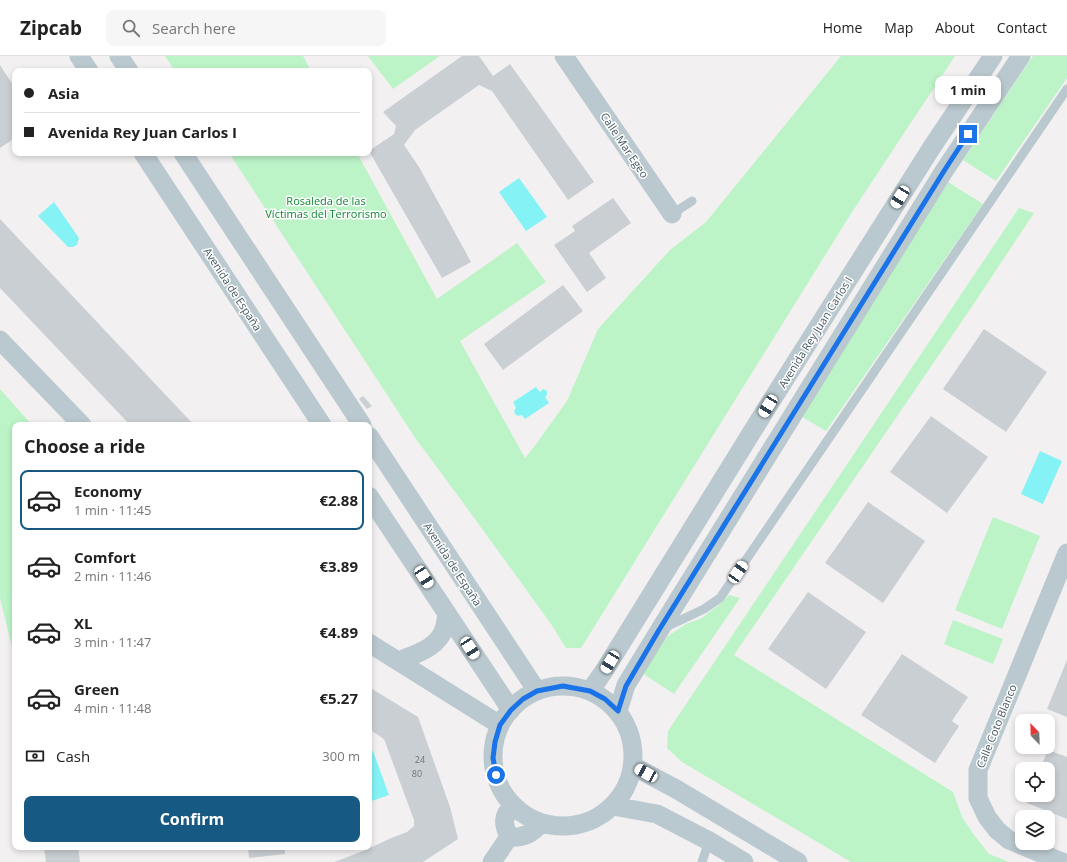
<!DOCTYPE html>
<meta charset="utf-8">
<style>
:root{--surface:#fff;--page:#f6f6f6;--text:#222;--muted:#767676;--line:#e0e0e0;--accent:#165982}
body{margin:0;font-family:"Open Sans",sans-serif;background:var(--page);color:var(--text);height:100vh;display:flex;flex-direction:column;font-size:15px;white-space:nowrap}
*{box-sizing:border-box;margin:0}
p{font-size:13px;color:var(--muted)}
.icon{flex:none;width:22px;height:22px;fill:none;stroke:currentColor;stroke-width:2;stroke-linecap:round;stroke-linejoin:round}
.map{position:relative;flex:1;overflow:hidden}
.sheet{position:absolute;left:12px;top:366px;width:360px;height:428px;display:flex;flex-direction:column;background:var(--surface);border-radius:8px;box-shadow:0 2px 6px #0003}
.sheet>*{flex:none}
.hud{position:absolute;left:12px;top:12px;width:360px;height:88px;border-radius:8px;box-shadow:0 2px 6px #0003;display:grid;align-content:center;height:88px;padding:0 12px;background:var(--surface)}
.needle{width:26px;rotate:337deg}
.fabs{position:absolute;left:1015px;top:658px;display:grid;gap:8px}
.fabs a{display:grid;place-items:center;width:40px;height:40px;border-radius:8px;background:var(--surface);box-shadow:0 2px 6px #0003;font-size:20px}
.end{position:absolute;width:18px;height:18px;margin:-9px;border:5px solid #1a73e8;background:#fff;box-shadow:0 0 0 2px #fff}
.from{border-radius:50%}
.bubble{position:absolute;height:28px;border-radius:8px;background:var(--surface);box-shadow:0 2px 6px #0003;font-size:13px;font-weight:700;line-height:28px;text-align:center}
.car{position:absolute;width:12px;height:24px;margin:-12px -6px;border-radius:5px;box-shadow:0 0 3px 1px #0007;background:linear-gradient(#fff 24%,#345 0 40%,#fff 0 76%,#345 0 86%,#fff 0)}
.hud b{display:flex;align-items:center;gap:14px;height:38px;font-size:15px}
.hud b+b{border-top:1px solid var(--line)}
.hud i{width:10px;height:10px;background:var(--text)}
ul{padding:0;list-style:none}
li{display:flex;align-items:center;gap:12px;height:60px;margin:0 8px 6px;padding:0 4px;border:2px solid transparent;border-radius:8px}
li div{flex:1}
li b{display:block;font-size:15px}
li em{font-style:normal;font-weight:700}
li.current{border-color:var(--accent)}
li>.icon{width:36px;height:36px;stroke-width:1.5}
h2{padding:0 12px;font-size:18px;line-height:48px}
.pay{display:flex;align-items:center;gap:10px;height:44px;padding:0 12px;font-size:15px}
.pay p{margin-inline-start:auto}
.action{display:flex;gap:8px;margin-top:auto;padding:8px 12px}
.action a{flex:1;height:46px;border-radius:8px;background:var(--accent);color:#fff;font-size:16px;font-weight:700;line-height:46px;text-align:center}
header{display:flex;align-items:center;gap:24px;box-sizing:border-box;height:56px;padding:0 20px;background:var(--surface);border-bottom:1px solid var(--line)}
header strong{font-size:19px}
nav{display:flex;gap:22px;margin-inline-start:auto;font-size:14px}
.search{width:280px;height:36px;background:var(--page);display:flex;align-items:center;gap:10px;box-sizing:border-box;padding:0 14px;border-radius:8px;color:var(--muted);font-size:15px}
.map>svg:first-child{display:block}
.green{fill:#bcf4c7}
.water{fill:#85f3f5}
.building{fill:#cacfd4}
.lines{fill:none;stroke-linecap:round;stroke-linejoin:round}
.service{stroke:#bac9cf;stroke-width:9}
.minor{stroke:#bac9cf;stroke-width:19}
.route{stroke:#1a73e8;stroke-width:5}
.labels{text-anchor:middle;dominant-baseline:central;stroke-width:3;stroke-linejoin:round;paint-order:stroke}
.number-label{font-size:9px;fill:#67767d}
.street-label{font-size:11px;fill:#465960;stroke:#fff}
.park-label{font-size:11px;fill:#0e8532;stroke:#fff}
</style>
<header>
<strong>Zipcab</strong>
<div class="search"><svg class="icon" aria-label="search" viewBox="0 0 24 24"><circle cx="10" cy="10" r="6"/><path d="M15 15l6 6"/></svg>Search here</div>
<nav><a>Home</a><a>Map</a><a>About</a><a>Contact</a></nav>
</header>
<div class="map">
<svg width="1067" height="806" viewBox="0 0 1067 806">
<rect width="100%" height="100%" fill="#f3f0f1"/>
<path class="green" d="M165 0H303L311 15H175Z
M368 0H440L393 33Z
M841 0H955L852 156 581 592H566L551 568 467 452 416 383 229 97H357L437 243 517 187 546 226 460 285 525 402 534 391 567 345 598 273 670 194 706 166Z
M1033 0H1067V22L996 125 963 104Z
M948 126 983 148 826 375 799 359Z
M1019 152 1034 157 973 249 734 599 953 736 962 761 974 779 989 798 1009 806H851L682 706 667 692 668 675Z
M0 333 32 369H15V595H13L0 542Z
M993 461 1040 480 1002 573 955 554Z
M729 539 740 542 674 638 642 617 658 592 668 580 686 568 702 562 720 548Z
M953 564 1003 583 993 608 944 588Z"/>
<path class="water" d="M519 122 547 161 526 175 499 136Z
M54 146 79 182 77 189 73 191H68L38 160Z
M536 331 540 336 543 333 547 335V339L545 341 549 347 525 363 522 359 518 360 515 358 514 355 516 352 513 346Z
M1040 395 1062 405 1043 448 1021 438Z
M373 695 389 739 369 746V696Z"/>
<path class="building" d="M462 0H479L493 20 510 8 594 126 568 144 492 35 479 29 415 74 404 89 419 111 471 206 442 222 369 95 394 78 396 70 383 56Z
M0 9 15 32V82L0 92Z
M613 142 631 167 589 197 606 222 587 236 554 189 575 175 572 170Z
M0 163 194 369H130L0 232Z
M563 229 583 255 503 314 484 288Z
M984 273 1047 316 1006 376 943 333Z
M363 340 372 350 367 353 359 343Z
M931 360 988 401 947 457 890 416Z
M868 446 925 485 883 547 825 507Z
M808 536 866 576 826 633 768 593Z
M902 598 968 641 952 665 959 670 935 707 861 659Z
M1067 604V661L1047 653Z
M369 631 418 661 450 751 458 783 423 806H334L366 794 389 783 407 776 414 770V764L384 683 369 673Z
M1048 694 1067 701V763L1027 747 1030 739H1048V713H1040Z
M44 791H78L80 806H46Z
M248 791H285V798L249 802Z"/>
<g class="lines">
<path class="service" d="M672 158 692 145
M664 572 704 553 720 542 1067 33
M702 806 709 785"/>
<path class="minor" d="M79 0 89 15
M119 0 129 15
M564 0 672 158
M143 97 322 369
M183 97 362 369
M0 284 82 369
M369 380 537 635
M369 440 511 654
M369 587 500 669
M399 605C415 598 438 592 444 573 446 568 446 562 447 557
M493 700a70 70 0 1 1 140 0a70 70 0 1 1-140 0Z
M590 635 604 615 768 350 932 91 993 0
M618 655 626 629 659 575 944 115 1021 0
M633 710 676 733 798 806
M613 750 657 758 709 785 744 806
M509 781C523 782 532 778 541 767
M509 781C503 768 502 760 513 749
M492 806 509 781
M1062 806 1009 784 997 774 987 761 978 742V714L1067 497"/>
</g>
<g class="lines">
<path class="route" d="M496 719 493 702 495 686 500 669 511 654 523 643 537 635 563 630 590 635 605 643 618 655 626 630 659 574 944 115 968 78"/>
</g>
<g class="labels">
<g class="number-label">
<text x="420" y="703">24</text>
<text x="417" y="717">80</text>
</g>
<g class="street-label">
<text transform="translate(625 89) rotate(56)">Calle Mar Egeo</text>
<text transform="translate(233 233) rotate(57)">Avenida de España</text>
<text transform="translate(815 276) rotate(-58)">Avenida Rey Juan Carlos I</text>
<text transform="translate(453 508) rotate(57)">Avenida de España</text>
<text transform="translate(996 670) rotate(-68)">Calle Coto Blanco</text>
</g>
<g class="park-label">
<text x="326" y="144">Rosaleda de las<tspan x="326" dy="13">Víctimas del Terrorismo</tspan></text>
</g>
</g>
</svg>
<div class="fabs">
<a><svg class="needle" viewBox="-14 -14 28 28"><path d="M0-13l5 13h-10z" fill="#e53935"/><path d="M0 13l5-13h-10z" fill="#767676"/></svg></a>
<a><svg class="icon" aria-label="locate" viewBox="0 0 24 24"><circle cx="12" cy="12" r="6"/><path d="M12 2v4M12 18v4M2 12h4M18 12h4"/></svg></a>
<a><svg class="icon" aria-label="layers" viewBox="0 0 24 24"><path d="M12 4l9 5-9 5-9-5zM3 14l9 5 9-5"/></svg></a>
</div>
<i class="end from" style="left:496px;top:719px"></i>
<i class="end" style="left:968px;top:78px"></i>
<div class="bubble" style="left:935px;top:20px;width:66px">1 min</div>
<i class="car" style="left:900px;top:141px;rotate:212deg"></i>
<i class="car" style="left:768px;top:350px;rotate:212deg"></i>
<i class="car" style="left:738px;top:516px;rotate:34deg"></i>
<i class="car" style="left:424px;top:521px;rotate:147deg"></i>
<i class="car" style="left:470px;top:592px;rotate:147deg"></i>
<i class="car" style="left:610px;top:606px;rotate:211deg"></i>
<i class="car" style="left:646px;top:717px;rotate:299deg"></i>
<div class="hud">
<b><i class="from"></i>Asia</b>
<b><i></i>Avenida Rey Juan Carlos I</b>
</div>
<section class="sheet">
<h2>Choose a ride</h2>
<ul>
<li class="current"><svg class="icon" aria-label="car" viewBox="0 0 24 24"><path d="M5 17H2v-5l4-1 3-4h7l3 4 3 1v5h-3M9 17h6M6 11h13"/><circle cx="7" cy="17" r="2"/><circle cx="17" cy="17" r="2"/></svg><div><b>Economy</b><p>1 min · 11:45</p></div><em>€2.88</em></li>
<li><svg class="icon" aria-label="car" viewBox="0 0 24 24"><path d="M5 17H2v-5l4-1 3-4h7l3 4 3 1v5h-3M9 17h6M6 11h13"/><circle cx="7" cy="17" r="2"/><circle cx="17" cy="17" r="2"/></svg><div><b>Comfort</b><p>2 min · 11:46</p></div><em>€3.89</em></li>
<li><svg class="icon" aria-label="car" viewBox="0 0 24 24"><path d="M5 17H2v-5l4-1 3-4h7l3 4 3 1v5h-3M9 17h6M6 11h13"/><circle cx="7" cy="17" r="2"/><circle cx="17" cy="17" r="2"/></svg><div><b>XL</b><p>3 min · 11:47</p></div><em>€4.89</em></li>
<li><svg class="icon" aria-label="car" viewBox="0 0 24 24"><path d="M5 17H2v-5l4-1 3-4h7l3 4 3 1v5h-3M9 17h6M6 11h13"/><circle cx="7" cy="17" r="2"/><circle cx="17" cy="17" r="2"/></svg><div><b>Green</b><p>4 min · 11:48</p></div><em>€5.27</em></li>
</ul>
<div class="pay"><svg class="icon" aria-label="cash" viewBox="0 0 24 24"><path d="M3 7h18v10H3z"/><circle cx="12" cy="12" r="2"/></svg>Cash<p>300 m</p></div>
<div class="action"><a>Confirm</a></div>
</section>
</div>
